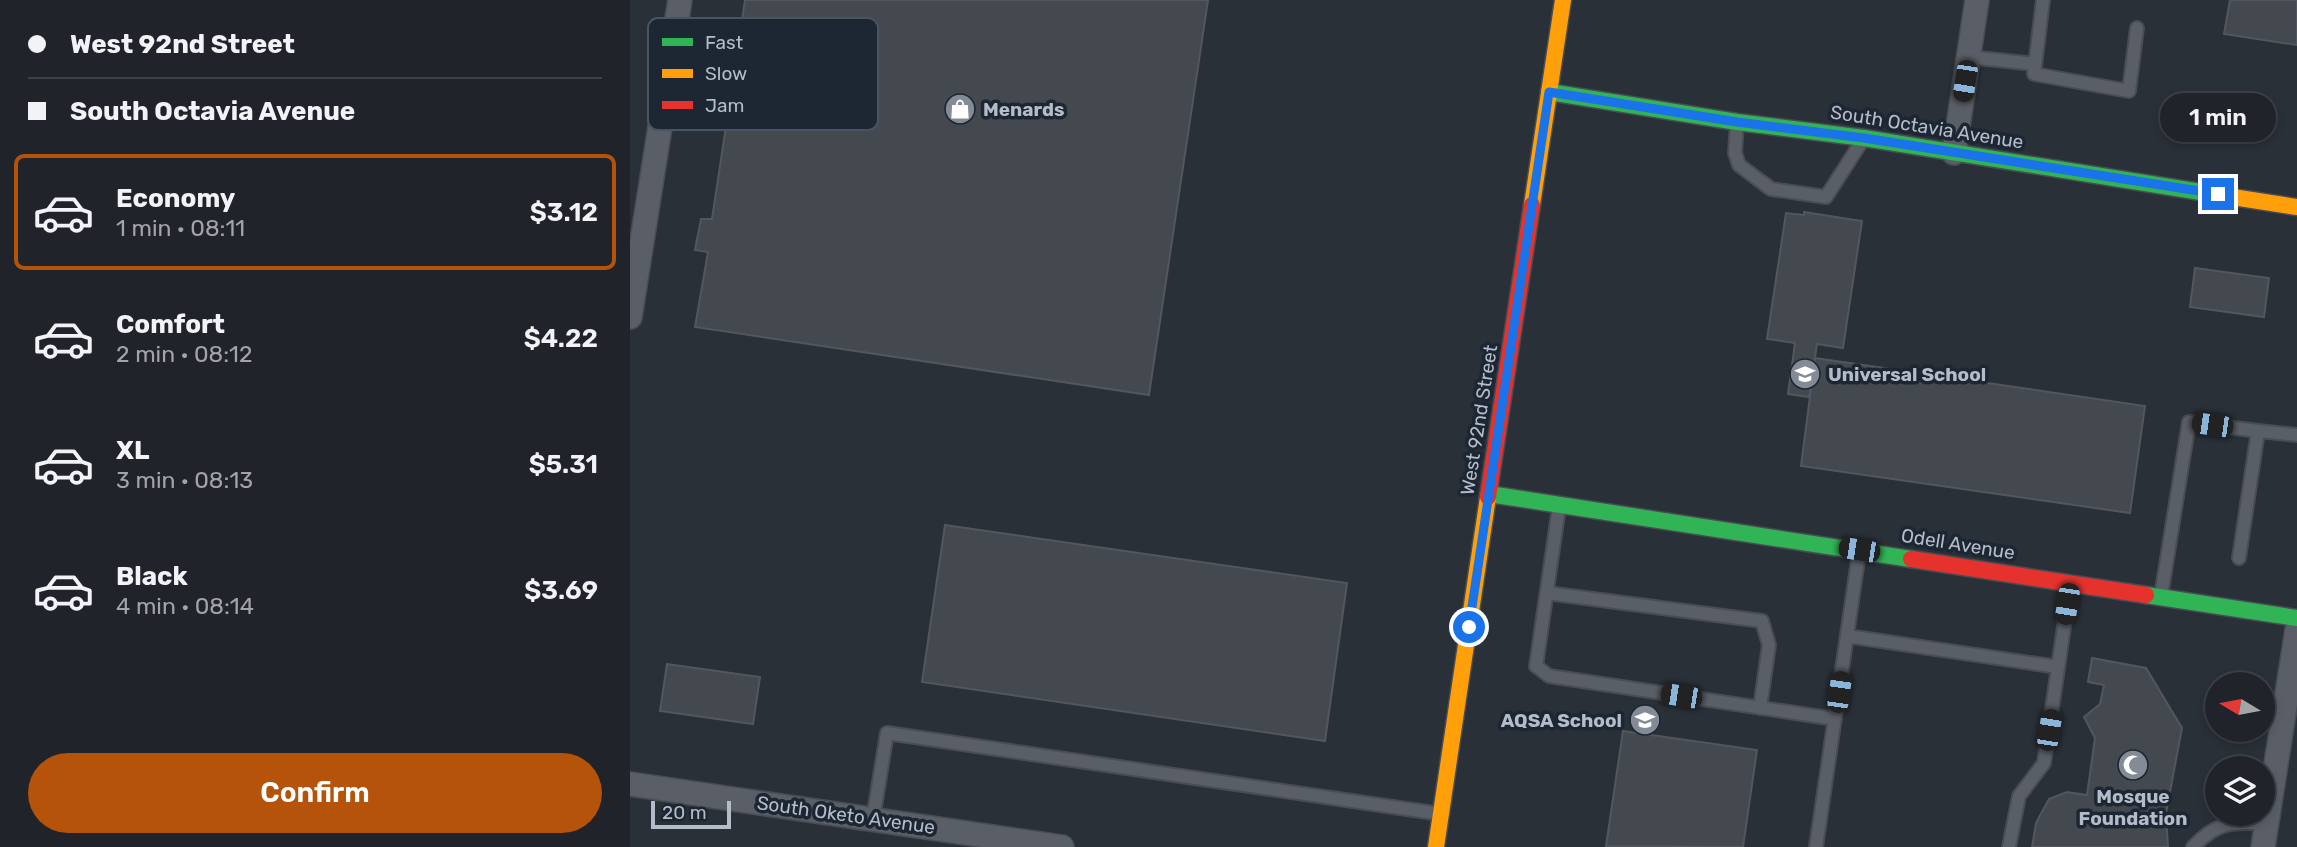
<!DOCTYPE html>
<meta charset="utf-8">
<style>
:root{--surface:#20242a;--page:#282c32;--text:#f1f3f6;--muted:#a2a4a8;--line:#3d4147;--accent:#b45309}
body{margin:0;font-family:Rubik,sans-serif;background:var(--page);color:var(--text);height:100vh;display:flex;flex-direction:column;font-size:26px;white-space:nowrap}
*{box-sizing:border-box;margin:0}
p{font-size:23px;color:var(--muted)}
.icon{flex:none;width:38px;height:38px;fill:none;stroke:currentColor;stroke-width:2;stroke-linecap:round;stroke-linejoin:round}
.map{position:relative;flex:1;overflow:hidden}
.details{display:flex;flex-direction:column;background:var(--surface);width:630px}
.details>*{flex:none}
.guide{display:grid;align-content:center;height:154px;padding:0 28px;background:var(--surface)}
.needle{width:46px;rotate:280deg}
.buttons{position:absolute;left:1575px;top:672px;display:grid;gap:14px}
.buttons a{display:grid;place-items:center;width:70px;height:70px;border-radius:50%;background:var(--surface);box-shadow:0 4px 10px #0003,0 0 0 2px var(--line);font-size:35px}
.scale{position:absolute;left:21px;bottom:18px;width:80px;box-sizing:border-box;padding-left:7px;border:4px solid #b4bcc9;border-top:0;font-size:19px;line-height:24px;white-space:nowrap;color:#b4bcc9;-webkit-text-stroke:5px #1d2633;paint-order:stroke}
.end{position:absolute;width:32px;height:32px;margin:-16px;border:9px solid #1a73e8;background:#fff;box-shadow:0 0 0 4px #fff}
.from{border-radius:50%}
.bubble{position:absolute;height:49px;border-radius:24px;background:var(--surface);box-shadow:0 4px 10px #0003,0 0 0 2px var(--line);font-size:23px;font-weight:600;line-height:49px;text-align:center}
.car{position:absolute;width:21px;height:42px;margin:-21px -10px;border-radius:9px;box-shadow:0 0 5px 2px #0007;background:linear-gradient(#222 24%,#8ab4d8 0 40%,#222 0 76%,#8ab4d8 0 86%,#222 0)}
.guide b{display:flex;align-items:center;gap:24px;height:66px;font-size:26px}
.guide b+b{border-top:2px solid var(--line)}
.guide i{width:18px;height:18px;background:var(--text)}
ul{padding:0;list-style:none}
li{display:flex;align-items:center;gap:21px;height:116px;margin:0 14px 10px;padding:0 14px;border:4px solid transparent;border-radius:10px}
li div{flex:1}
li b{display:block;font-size:26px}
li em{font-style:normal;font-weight:600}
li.selected{border-color:var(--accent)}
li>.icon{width:63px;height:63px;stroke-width:1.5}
.button{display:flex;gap:14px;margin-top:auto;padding:14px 28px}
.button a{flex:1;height:80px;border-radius:42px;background:var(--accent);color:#fff;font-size:28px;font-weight:600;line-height:80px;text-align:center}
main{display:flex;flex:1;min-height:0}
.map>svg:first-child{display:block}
.building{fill:#444950;stroke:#52575f;stroke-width:2}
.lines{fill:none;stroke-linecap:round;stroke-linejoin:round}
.lane-casing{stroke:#484c53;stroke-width:16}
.street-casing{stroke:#484c53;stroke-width:26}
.fast-casing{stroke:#484c53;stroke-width:19}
.slow-casing{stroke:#484c53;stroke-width:19}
.jam-casing{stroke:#484c53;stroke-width:19}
.lane{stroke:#5a5e66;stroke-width:12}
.street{stroke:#5a5e66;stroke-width:23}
.fast{stroke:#30b455;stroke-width:16}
.slow{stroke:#ff9f0a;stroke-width:16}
.jam{stroke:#e5322d;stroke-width:16}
.route{stroke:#1a73e8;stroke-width:9}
.labels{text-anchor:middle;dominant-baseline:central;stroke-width:7;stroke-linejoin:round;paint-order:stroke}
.poi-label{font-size:19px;font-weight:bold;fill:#b4bcc9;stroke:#1d2633;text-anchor:start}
.street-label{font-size:19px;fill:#b4bcc9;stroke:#1d2633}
.key{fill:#1d2633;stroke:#4a5360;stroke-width:2}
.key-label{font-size:19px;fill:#b4bcc9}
</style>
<main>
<section class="details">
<div class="guide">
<b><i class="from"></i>West 92nd Street</b>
<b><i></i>South Octavia Avenue</b>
</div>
<ul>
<li class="selected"><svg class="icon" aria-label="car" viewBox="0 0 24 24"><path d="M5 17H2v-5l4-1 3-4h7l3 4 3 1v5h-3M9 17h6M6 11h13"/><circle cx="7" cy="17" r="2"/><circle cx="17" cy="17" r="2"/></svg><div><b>Economy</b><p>1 min · 08:11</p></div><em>$3.12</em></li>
<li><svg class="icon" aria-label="car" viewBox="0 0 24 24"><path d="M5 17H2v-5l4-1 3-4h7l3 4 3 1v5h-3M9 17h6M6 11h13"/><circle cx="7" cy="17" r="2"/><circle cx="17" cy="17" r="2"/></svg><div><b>Comfort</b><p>2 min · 08:12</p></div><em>$4.22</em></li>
<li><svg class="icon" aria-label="car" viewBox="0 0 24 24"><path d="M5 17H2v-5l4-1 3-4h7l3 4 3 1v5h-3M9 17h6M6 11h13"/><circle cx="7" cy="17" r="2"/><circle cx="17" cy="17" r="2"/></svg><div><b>XL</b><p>3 min · 08:13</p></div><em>$5.31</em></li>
<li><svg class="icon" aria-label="car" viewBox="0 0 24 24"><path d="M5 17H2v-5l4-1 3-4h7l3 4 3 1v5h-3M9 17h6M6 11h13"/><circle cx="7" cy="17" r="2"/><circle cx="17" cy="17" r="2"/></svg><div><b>Black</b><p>4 min · 08:14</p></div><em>$3.69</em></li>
</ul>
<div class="button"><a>Confirm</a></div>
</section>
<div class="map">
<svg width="1667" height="847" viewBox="0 0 1667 847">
<rect width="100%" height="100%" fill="#2a3038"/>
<path class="building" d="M115 0H578L519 395 65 327 78 252 65 250 71 219H82Z
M1600 0H1667V45L1594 34Z
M1174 212 1232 221 1213 348 1187 344 1179 397 1158 394 1165 343 1137 339 1156 213 1174 215Z
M1565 268 1639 278 1634 317 1560 307Z
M1185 358 1515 406 1500 513 1171 466Z
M315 525 717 583 695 741 292 682Z
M1462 658 1516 668 1552 728 1536 813 1538 847H1402L1406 823 1419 799 1437 792 1457 795 1465 738 1454 717 1470 704 1474 685 1458 682Z
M37 664 130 677 123 724 30 711Z
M993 731 1127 750 1113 847 976 846Z"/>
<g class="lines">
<g class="lane-casing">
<path id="lane" d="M1413 0 1404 74 1499 91 1507 28
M1339 57 1405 64
M1107 122 1105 153 1109 165 1141 189 1196 197 1232 141
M929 507 906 666 919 676 1205 719
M1609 558 1628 431 1667 435
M917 593 1132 621 1139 645 1130 708
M1531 596 1559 422 1628 431
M1217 636 1428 667
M243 819 257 733 811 814
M1186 847 1229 553
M1379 847 1389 796 1414 763 1440 586
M1563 847C1586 822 1604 821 1637 824"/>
</g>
<g class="street-casing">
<path id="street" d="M1324 153 1347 0
M0 317 50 0
M0 784 432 847
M1633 847 1667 630"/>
</g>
<g class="fast-casing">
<path id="fast" d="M919 92 1107 122 1234 138 1577 193
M859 494 1281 559
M1516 595 1667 618"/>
</g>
<g class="slow-casing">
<path id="slow" d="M1577 193 1667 207
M902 205 933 0
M806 847 858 497"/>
</g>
<g class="jam-casing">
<path id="jam" d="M858 497 902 205
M1281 559 1516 595"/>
</g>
<use href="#lane" class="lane"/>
<use href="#street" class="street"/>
<use href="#fast" class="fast"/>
<use href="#slow" class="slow"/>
<use href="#jam" class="jam"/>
</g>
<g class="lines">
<path class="route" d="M839 627 919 92 1107 122 1234 138 1588 194"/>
</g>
<defs>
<g id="shop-disc" transform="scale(1.575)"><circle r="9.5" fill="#848b96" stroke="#1d2633"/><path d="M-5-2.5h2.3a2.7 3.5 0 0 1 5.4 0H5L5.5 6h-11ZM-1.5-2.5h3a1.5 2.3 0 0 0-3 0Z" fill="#fff"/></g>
<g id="school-disc" transform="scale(1.575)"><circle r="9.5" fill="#848b96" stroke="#1d2633"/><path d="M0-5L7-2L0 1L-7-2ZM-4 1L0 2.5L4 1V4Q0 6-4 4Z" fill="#fff"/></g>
<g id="mosque-disc" transform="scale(1.575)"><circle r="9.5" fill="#848b96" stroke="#1d2633"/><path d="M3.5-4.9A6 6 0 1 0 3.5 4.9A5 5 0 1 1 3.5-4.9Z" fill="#fff"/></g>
</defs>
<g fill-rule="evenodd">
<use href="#shop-disc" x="330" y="109"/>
<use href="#school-disc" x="1175" y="374"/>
<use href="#school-disc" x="1015" y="720"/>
<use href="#mosque-disc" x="1503" y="765"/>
</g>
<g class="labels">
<g class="poi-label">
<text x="353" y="109">Menards</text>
<text x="1198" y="374">Universal School</text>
<text x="992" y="720" text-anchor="end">AQSA School</text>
<text x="1503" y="796" text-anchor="middle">Mosque<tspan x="1503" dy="22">Foundation</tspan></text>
</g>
<g class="street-label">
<text transform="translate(1297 127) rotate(9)">South Octavia Avenue</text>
<text transform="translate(849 420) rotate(-81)">West 92nd Street</text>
<text transform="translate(1328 544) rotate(9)">Odell Avenue</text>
<text transform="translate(216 815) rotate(8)">South Oketo Avenue</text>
</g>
</g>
<rect x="18" y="18" width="230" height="112" rx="10" class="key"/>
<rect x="32" y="38" width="31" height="8" fill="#30b455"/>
<rect x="32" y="69" width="31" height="9" fill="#ff9f0a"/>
<rect x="32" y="101" width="31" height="8" fill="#e5322d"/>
<g class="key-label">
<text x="75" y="49">Fast</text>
<text x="75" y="80">Slow</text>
<text x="75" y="112">Jam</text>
</g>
</svg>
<div class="buttons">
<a><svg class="needle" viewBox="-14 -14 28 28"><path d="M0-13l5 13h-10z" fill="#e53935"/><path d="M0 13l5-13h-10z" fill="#a2a4a8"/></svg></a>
<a><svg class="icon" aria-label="layers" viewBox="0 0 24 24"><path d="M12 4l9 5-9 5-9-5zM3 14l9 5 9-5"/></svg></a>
</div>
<div class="scale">20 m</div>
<i class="end from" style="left:839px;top:627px"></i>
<i class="end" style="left:1588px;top:194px"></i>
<div class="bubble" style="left:1530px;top:93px;width:116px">1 min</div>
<i class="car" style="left:1335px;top:81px;rotate:189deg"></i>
<i class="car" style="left:1582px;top:425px;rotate:278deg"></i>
<i class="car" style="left:1229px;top:550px;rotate:279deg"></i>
<i class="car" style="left:1437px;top:604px;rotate:189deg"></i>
<i class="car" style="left:1209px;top:692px;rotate:8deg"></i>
<i class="car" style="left:1051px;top:696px;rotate:279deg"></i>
<i class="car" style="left:1419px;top:730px;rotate:9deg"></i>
</div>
</main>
